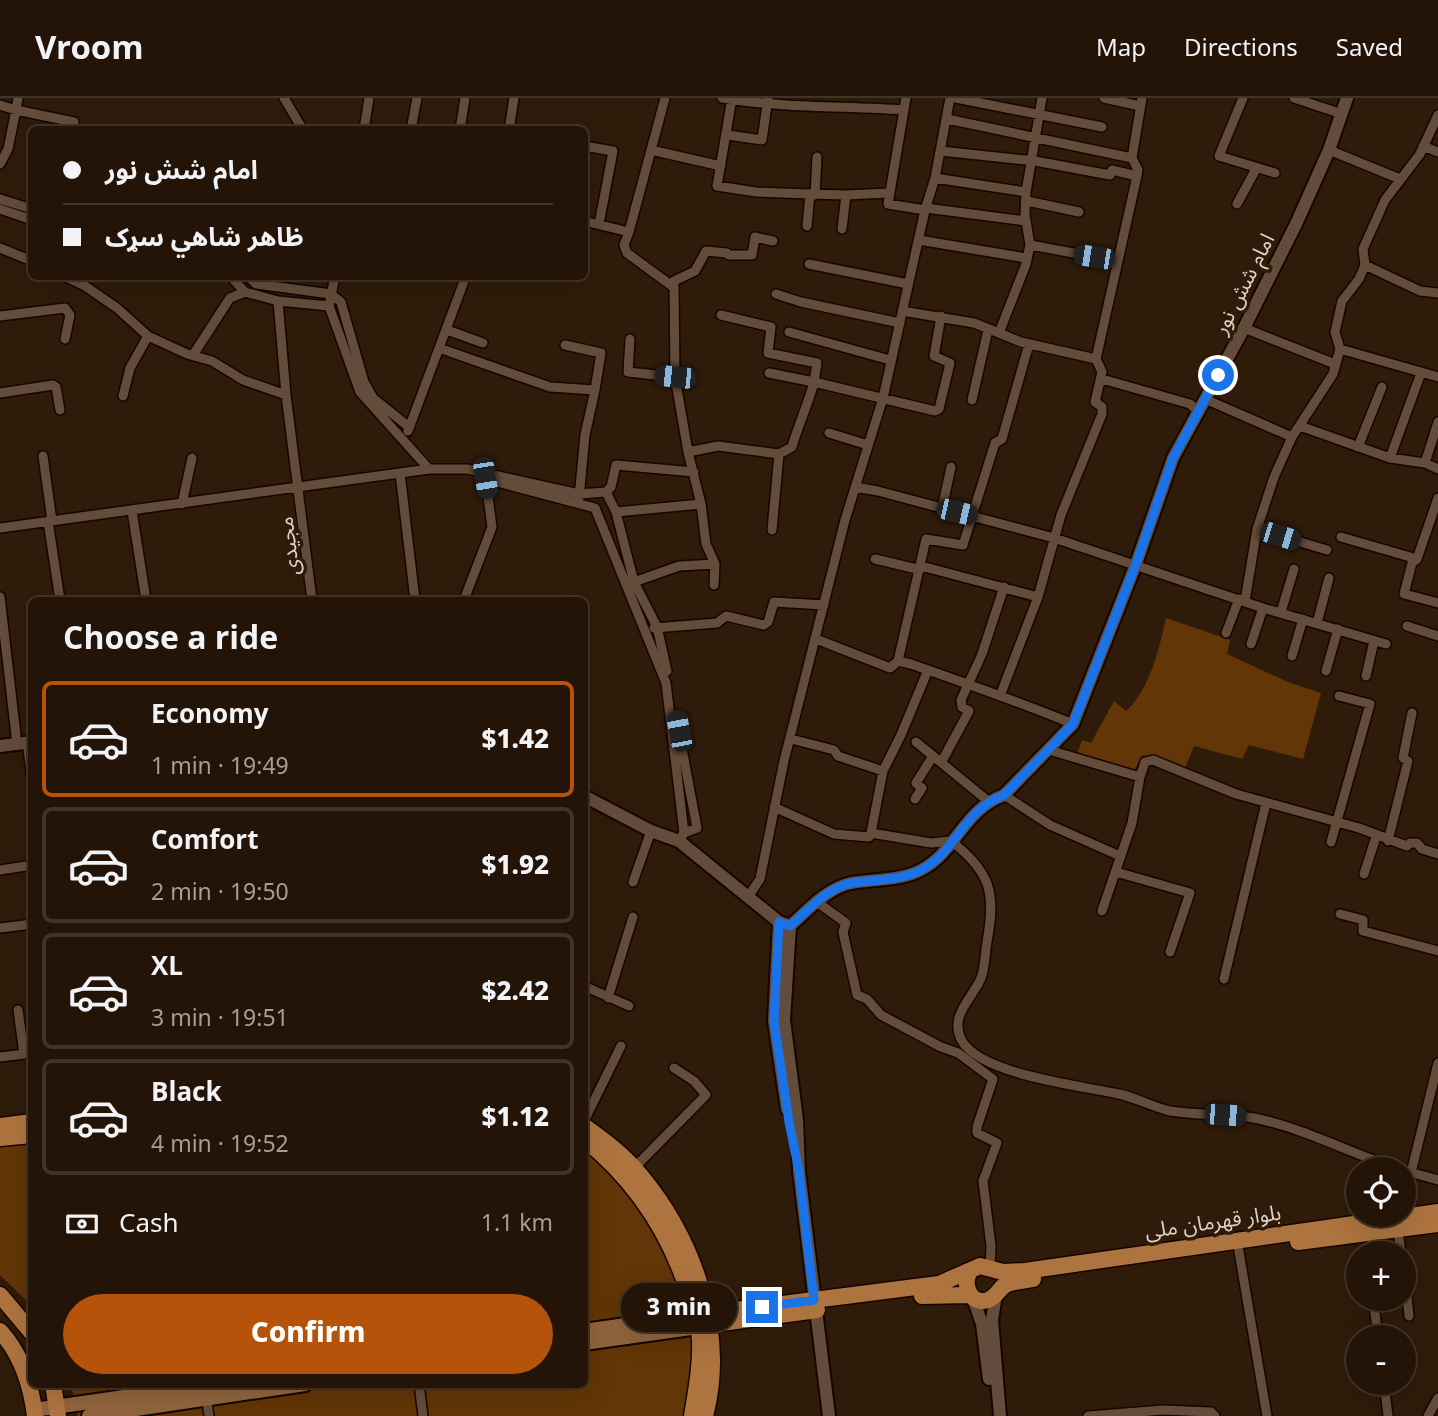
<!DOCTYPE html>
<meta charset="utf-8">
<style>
:root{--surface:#231407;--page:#2f2115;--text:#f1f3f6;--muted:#a39e9b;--line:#403328;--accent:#b45309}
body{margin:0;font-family:Georgia,"Noto Sans Arabic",serif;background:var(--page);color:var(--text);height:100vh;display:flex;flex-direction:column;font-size:26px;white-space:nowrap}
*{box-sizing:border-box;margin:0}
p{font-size:23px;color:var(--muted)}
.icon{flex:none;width:38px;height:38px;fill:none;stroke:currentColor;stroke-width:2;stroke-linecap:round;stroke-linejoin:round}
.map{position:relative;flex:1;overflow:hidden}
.sheet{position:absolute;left:28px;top:499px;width:560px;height:791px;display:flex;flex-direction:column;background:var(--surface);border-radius:10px;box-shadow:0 7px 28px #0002,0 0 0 2px var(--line)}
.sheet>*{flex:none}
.hud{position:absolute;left:28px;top:28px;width:560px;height:154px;border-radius:10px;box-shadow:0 7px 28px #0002,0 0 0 2px var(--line);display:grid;align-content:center;height:154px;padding:0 35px;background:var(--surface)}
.controls{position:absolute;left:1346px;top:1059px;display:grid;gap:14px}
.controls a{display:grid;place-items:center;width:70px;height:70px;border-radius:50%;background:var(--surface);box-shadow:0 7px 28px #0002,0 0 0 2px var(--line);font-size:35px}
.end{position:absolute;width:32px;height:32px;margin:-16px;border:9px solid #1a73e8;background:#fff;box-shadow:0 0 0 4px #fff}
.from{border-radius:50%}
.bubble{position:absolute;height:49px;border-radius:24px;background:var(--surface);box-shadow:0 7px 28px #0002,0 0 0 2px var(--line);font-size:23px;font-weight:800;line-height:49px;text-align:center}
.car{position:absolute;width:21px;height:42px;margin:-21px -10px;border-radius:9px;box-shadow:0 0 5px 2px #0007;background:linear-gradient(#222 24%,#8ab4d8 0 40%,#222 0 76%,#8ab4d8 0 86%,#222 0)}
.hud b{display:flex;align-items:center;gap:24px;height:66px;font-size:26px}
.hud b+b{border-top:2px solid var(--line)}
.hud i{width:18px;height:18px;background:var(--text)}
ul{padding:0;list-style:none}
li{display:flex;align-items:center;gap:21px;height:116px;margin:0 14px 10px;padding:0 21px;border:4px solid var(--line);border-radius:10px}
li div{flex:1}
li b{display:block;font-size:26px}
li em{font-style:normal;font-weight:800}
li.selected{border-color:var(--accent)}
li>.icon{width:63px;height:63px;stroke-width:1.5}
h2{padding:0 35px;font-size:32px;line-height:84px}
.pay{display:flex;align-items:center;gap:18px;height:77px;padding:0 35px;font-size:26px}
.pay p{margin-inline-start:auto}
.action{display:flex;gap:14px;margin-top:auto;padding:14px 35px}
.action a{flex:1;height:80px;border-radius:42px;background:var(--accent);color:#fff;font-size:28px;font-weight:800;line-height:80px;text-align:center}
header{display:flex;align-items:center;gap:42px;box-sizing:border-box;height:98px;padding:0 35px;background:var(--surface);border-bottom:2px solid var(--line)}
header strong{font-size:33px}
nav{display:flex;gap:38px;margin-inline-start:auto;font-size:24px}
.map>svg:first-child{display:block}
.green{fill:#623606}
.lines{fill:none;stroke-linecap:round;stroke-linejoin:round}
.street-casing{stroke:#160500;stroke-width:12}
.secondary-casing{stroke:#160500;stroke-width:16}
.primary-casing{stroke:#160500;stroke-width:18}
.highway-casing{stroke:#160500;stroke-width:19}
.street{stroke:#634c39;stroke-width:9}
.secondary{stroke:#634c39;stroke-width:12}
.primary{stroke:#90643d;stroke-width:14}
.highway{stroke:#ae7440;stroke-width:16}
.route{stroke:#1a73e8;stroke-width:9}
.labels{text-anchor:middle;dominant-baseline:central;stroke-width:7;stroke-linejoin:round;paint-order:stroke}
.street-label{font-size:21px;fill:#ded1c6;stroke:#2f1b09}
</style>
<header>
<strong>Vroom</strong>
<nav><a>Map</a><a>Directions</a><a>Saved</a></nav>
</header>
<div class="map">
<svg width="1438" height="1318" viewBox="0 0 1438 1318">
<rect width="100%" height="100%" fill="#2f1b09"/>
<path class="green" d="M1166 520 1230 542 1227 556 1288 584 1321 595 1303 661 1249 647 1242 661 1194 648 1185 670 1142 657 1134 673 1077 656 1082 642 1091 645 1114 603 1126 613C1150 591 1159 551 1166 520Z
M31 1042V1207L0 1177V1046Z
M585 1044 630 1086 676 1174 694 1236V1274L686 1318H78L71 1286H584Z"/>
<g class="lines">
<g class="street-casing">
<path id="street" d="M18 0 16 12 74 24
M284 0 303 32
M722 0C782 10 843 8 904 12
M732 0 717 88 756 94 810 96
M956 0 1102 29
M1104 0 1140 8
M1243 0 1219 58 1275 75
M1294 0 1342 16
M0 7 16 12 8 51 0 66
M947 21 1132 60
M364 32 369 0
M411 32 417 0
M460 32 465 0
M509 32 514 0
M728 37 762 42 768 0
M584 48 613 53 599 126
M1423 48 1438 54
M651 52 721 68
M1329 52 1400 81
M941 53 1035 63 1110 77 1112 72 1137 78 1138 72 1132 60 1142 0
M935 80 1026 94
M815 97 817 59
M0 101 32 111
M1027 103 1079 114
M1237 106 1256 71
M926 110 1026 123
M0 111 32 122
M925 112 935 80 950 0
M584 123 629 134 624 147 627 155 672 188
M807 128 810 96 846 97
M842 131 846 97 888 95
M629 134 665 0
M919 142 1026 160
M1030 147 1117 163
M0 150 32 163
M809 166 908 186
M1365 167 1420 193 1438 195
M64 178 85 188 117 210 148 238 187 256 212 263 243 282 286 297
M230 178 245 194 278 203 329 208
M248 178 256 186 331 196 341 204 364 284 373 300 409 329
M335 178 329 208 360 294 429 371
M776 196 801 204 900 225
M278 203 286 297 312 502
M902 213 974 225 999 235 1026 166 1030 147 1025 117 1026 94 1042 0
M721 217 771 229 768 255 817 265 814 284 935 313 939 311 950 265 934 258 941 218
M0 218 65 210 70 217 65 241
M1244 230 1335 266
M447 232 483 245
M789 234 890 262
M999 235 1021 244 1096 261
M630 241 628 274 675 279
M439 250 550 289 595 292 601 255 565 247
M1340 251 1438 279
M193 257 230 200 245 194
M1102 281 1190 306 1198 313
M0 295 53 287 56 289 60 312
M123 298 130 270 148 238
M1205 301 1292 339
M972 302 988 232
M1300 328 1390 360 1425 365 1438 371
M408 333 466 178
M829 335 868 347
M1358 349 1382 289
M688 354 675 279 674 183 695 173 706 153 727 155 729 157H752L755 139 773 143
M43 358 52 423
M1390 360 1421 275
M1425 365 1438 324
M400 375 415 502
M490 382 595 410 666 585 684 735 679 743
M855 389 878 393 1054 440 1263 510 1386 546
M606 394 616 414 634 484 657 529 667 573
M579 400 585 337 595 292
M1438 400 1417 461 1412 465 1404 496 1438 505
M182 406 192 360
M701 406 688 354 718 348 779 356 792 349C798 327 808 307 814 284L769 275
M942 411 951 369
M132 413 146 502
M616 414 701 406 706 446 715 466 714 487
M48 423 60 502
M0 430 429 371H467L579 396 606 394 611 389 616 367 694 374
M1257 431 1327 452
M772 432 779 356
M1341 439 1417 461
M875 461 917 471 921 468 1038 499
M634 484 679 468 715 466
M0 499 17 646
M464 502 492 429 485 376
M1245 503 1257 431 1274 379 1292 339 1333 276 1340 251 1335 234 1342 203 1359 181 1365 167 1363 151 1385 102 1420 56 1438 17
M1281 514 1294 471
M1317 525 1329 480
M1407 528 1438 538
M654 530 717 525 726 518 764 527 768 524 774 504 824 507
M1226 535 1239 501
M816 541 890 570 898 563 911 566C965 585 1020 604 1073 626
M1251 546 1263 510
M1292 558 1303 521
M898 563 926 441 963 447 995 345 1002 341 1029 246
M1326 573 1338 531
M1366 578 1374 543
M1000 598 1038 499 1061 417 1102 316V309L1095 304 1102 274 1096 261 1137 78
M679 635 697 730 684 735
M791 641 834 652 838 658 883 673
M27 644 32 681
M916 644 988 703
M1049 652 1140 679 1145 664 1153 662 1236 696 1359 730 1407 748 1410 745H1417L1422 751 1438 756
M942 663 969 613 962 609 961 602 982 556 1004 489
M1004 697 1050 727 1120 758
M915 701 922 690 916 685 933 658
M774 709 834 736 869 739 871 735 931 745 951 743C991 774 996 795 987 844 985 855 985 870 981 880 973 900 948 918 962 943 982 977 1083 988 1119 996 1137 1000 1153 1009 1170 1013 1199 1018 1230 1015 1259 1021 1308 1032 1352 1056 1399 1071
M871 735 883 673 901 637 928 572
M1388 743 1408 663 1403 660 1412 615
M1331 744 1370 606 1339 598
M0 772 32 767
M1116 774 1190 795 1170 854
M1364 776 1376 739
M633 784 651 733
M748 799 760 781 784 663 845 422 883 300 925 112 888 106 906 0
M817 804 846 825 843 834 857 897 867 901 881 917 941 949 958 955 993 981 977 1029V1035L997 1045 983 1083 991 1148 990 1169
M1102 813 1132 725 1140 679
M1340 816 1363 822V833L1438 853
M0 830 32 826
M1224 881 1266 705
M584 888 629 908
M608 900 633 819
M18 912 24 956
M0 959 32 955
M584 1023 621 948
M634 1070 706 997 694 983 674 970
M1406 1073 1438 1082
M1411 1075 1438 965
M1398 1132 1401 1155
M1237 1142 1267 1318
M1404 1172 1409 1218
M1374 1207 1378 1239
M1384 1284 1388 1318
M419 1286 423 1318
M206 1296 209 1318
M1088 1318 1163 1312 1211 1314 1215 1318
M1428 1318 1438 1300"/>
</g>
<g class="secondary-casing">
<path id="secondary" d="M0 648 32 644
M584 698 651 733 679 743 779 824 790 828C808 812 827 790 851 785 874 781 900 783 921 772 956 754 963 712 1004 697L1073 626 1136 466 1173 360 1244 230 1297 124 1329 52 1347 0
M779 824 774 923 787 1011
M790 828 784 922 797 1022 799 1073 829 1318
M996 1197 992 1222 1000 1318
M973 1200 982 1226 989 1281"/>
</g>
<g class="primary-casing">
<path id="primary" d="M584 1233 696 1217
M584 1245 698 1229
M34 1312 215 1286
M89 1318 305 1286"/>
</g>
<g class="highway-casing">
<path id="highway" d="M0 1028 32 1024
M584 1028C605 1043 625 1058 641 1078 694 1142 727 1235 705 1318
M0 1040 32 1037
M584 1041C634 1081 667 1130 687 1190 693 1207 699 1224 700 1243 701 1268 696 1293 692 1318
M1298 1144 1438 1126
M970 1173C962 1186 970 1208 988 1202 996 1199 999 1191 1005 1187 1013 1183 1024 1183 1033 1181
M0 1197 32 1235
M922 1198 970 1197
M696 1217 939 1186 980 1168 1003 1174 1025 1173 1438 1114
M700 1228 817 1212
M0 1233C22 1257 31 1286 35 1318
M53 1286 58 1318"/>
</g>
<use href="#street" class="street"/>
<use href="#secondary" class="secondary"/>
<use href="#primary" class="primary"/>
<use href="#highway" class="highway"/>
</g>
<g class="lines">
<path class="route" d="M762 1209 814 1202 799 1073 789 1024 774 923 779 824 790 828C808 812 827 790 851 785 874 781 900 783 921 772 956 754 963 712 1004 697L1073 626 1136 466 1173 360 1218 277"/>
</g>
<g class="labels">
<g class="street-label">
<text transform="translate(1244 186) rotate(-63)">امام شش نور</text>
<text transform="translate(289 448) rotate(-97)">مجیدی</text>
<text transform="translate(1213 1124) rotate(-8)">بلوار قهرمان ملی</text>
</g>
</g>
</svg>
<div class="controls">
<a><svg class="icon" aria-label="locate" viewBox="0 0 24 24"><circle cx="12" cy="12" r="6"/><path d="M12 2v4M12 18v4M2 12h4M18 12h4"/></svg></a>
<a>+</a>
<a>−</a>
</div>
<i class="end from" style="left:1218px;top:277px"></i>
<i class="end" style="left:762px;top:1209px"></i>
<div class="bubble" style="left:621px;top:1185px;width:116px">3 min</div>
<i class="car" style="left:1094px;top:159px;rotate:279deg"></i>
<i class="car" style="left:675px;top:279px;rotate:276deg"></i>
<i class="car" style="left:485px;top:380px;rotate:171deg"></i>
<i class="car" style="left:957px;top:414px;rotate:103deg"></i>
<i class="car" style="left:1280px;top:438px;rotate:107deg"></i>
<i class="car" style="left:679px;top:633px;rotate:349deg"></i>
<i class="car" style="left:1225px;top:1017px;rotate:94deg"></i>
<div class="hud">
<b><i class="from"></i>امام شش نور</b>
<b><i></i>ظاهر شاهي سړک</b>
</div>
<section class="sheet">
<h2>Choose a ride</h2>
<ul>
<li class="selected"><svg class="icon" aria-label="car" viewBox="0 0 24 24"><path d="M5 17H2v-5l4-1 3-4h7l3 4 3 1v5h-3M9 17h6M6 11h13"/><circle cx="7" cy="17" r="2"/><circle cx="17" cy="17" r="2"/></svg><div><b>Economy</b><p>1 min · 19:49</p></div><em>$1.42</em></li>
<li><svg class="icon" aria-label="car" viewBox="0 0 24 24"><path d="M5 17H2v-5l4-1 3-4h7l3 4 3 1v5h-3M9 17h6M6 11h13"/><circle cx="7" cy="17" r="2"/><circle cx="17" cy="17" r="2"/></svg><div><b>Comfort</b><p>2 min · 19:50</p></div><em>$1.92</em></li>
<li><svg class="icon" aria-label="car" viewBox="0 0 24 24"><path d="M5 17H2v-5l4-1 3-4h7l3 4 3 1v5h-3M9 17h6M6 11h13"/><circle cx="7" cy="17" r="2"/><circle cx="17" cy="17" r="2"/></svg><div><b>XL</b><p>3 min · 19:51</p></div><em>$2.42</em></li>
<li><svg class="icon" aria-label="car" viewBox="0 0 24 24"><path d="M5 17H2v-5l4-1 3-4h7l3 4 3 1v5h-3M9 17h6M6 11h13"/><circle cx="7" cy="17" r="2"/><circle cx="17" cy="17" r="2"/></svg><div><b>Black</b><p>4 min · 19:52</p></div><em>$1.12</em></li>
</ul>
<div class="pay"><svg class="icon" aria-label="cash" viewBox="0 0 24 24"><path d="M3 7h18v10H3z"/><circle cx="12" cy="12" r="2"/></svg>Cash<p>1.1 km</p></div>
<div class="action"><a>Confirm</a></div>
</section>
</div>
